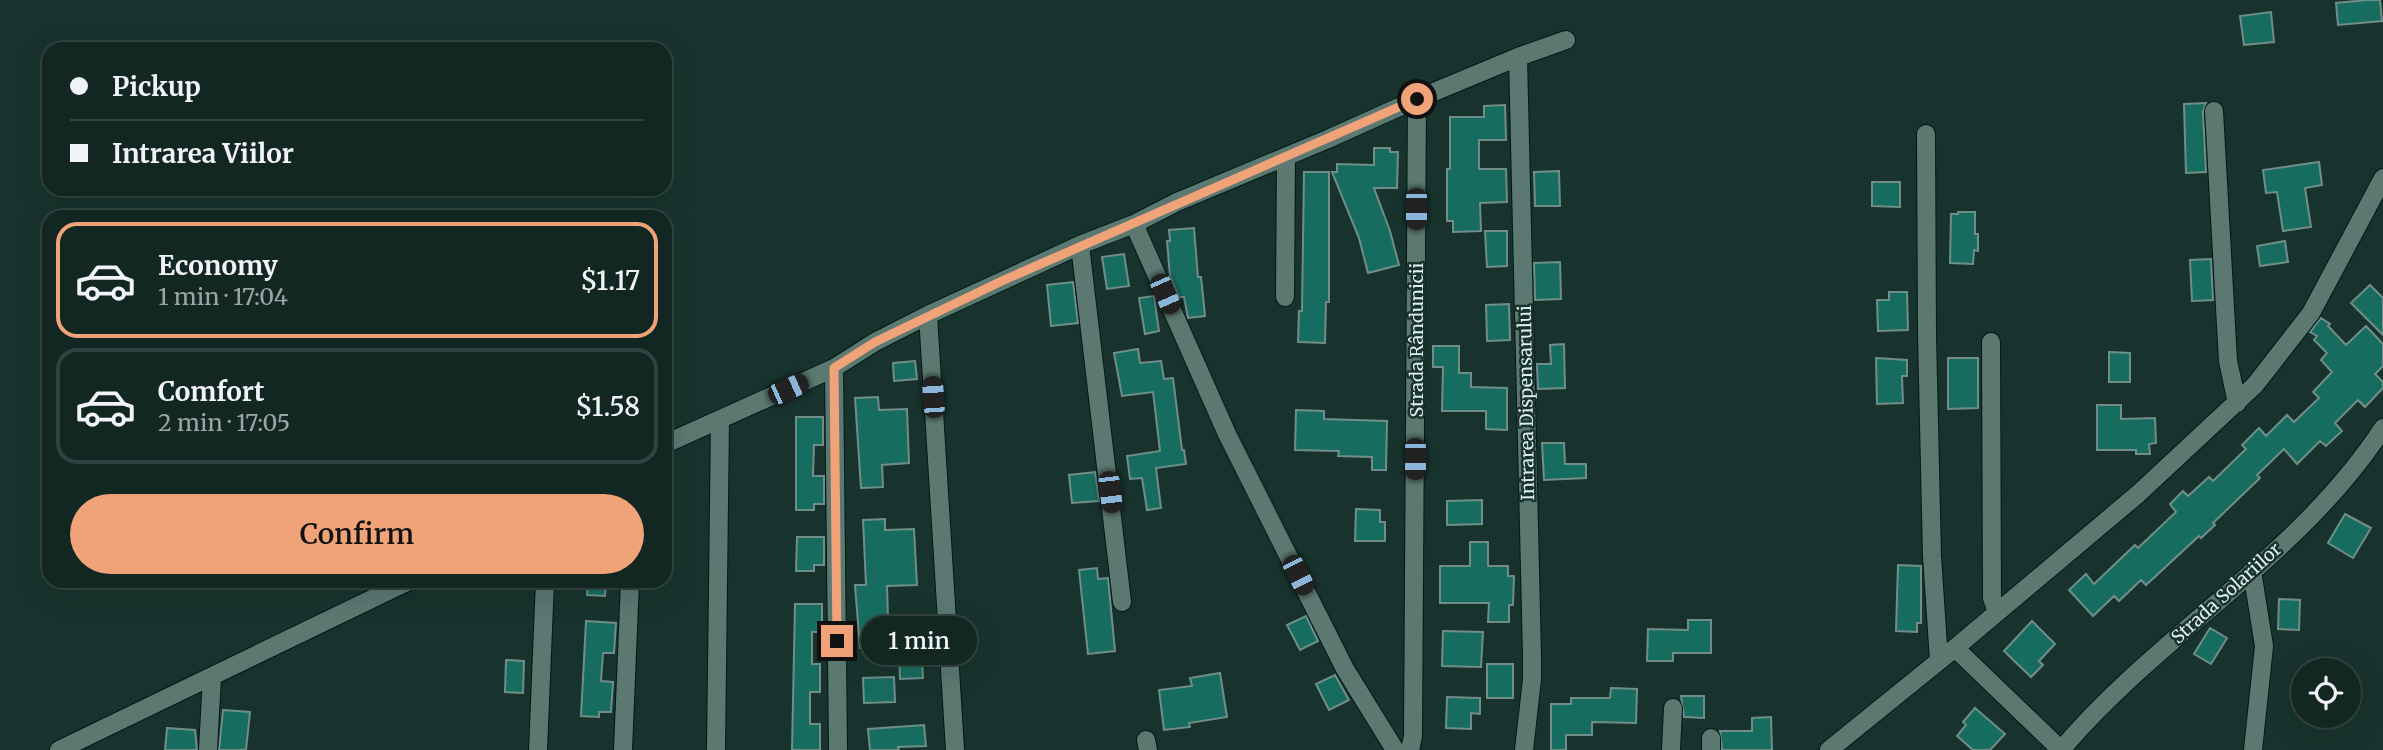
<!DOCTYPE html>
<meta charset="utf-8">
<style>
:root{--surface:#122622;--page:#1f322f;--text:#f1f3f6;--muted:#9ca5a5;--line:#314340;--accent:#f0a279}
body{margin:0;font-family:Merriweather,serif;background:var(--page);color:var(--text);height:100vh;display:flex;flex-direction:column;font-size:26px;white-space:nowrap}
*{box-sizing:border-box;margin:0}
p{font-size:23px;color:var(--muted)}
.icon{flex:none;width:38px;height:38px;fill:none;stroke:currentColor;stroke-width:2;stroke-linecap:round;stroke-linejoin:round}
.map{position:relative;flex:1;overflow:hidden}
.sheet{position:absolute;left:42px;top:210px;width:630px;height:378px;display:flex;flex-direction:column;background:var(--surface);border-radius:21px;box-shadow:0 7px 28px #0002,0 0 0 2px var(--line)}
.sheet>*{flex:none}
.guide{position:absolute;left:42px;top:42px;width:630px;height:154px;border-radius:21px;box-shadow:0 7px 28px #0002,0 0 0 2px var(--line);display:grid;align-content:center;height:154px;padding:0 28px;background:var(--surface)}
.controls{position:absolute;left:2291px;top:658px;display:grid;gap:14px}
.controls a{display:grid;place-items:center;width:70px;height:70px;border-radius:50%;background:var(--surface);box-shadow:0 7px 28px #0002,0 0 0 2px var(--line);font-size:35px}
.end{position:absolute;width:32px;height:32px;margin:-16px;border:9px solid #f0a279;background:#111;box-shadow:0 0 0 4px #111}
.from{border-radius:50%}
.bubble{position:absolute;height:49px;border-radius:24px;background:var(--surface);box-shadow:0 7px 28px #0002,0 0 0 2px var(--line);font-size:23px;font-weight:600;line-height:49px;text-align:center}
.car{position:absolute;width:21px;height:42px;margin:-21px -10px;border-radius:9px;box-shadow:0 0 5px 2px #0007;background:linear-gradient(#222 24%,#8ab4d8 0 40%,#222 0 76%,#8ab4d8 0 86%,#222 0)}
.guide b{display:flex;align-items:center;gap:24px;height:66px;font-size:26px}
.guide b+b{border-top:2px solid var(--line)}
.guide i{width:18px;height:18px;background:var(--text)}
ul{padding:12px 0 0;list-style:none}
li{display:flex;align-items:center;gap:21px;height:116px;margin:0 14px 10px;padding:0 14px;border:4px solid var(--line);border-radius:21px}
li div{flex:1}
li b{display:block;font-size:26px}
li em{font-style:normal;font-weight:600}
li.selected{border-color:var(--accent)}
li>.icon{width:63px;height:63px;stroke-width:1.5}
.cta{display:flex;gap:14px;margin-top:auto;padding:14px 28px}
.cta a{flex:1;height:80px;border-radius:42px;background:var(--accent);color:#111;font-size:28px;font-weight:600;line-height:80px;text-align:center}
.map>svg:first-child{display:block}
.building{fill:#166d5f;stroke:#708e87;stroke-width:2}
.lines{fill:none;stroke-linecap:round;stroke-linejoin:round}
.minor-casing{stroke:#011a16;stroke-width:20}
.minor{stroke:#5b7871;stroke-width:18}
.route{stroke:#f0a279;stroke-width:9}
.labels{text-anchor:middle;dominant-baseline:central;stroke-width:5;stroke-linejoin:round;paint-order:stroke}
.street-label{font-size:18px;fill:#dfefeb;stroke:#18332d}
</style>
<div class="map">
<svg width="2383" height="750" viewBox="0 0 2383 750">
<rect width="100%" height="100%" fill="#18332d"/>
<path class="building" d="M2367 0H2380L2382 21 2338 25 2336 3Z
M2271 12 2274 42 2244 45 2240 16Z
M2206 103 2203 112 2206 172 2186 173 2184 104Z
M1505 105 1506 140H1479V169H1506L1507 202 1480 203 1481 231 1453 232V221H1447V169H1450V117H1484V106Z
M1374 148H1390V152H1398L1397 188H1374L1390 231 1399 265 1368 273 1359 238 1332 172H1337V164L1374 165Z
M2319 162 2322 185 2305 188 2311 227 2283 231 2277 192 2266 193 2263 170Z
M1559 171 1560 206H1535L1534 172Z
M1304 172H1329V302H1326L1325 343 1298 342 1299 311H1302Z
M1872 182H1900V207L1872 206Z
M1958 212H1975V234H1978V251L1974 250 1973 264 1950 263 1951 214H1958Z
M1194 228 1198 277H1201L1205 316 1188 318 1184 297H1179L1170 276 1167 241H1170L1169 230Z
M1485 231H1507V266L1487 267Z
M2285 241 2288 262 2260 266 2257 246Z
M1124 254 1129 286 1107 289 1102 257Z
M2211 259 2213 300 2192 301 2190 260Z
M1560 262 1561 299 1535 300 1534 263Z
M1073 282 1078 323 1051 326 1047 285Z
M2370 285 2383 298V335L2351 303Z
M1889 292H1907L1908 330 1878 331 1877 300H1889Z
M1154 296 1159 331 1145 334 1139 298Z
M1509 304 1510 340 1487 341 1486 305Z
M2321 318 2330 324 2328 326 2346 345 2366 326 2383 344V366L2375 374 2383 382V388L2365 407 2358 400 2335 423 2342 431 2326 446 2320 441 2297 464 2284 449 2257 475 2260 478 2213 523 2215 525 2201 538 2199 536 2146 585 2141 580 2119 601 2114 596 2093 616 2069 590 2086 574 2094 584 2135 545 2138 548 2176 512 2170 504 2183 491 2188 496 2209 477 2213 481 2246 449 2242 445 2259 428 2266 436 2287 415 2294 422 2319 398 2313 392 2332 372 2321 360 2327 353 2314 340 2317 336 2310 332Z
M1564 344 1565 388 1538 389 1537 364H1551L1550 345Z
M1433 346H1459V373H1471V387L1507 388V430L1486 429V411H1442L1443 367H1433Z
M1138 349 1140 363 1161 361 1164 379 1173 378 1182 450H1184L1186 464 1156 468 1161 508 1147 510 1142 478 1130 479 1127 456 1160 451 1153 392 1122 396 1114 353Z
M2109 352 2130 353V382H2109Z
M1876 358 1907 360V376H1902L1903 403 1877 404Z
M1948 358H1978V408L1948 409Z
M915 361 917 379 894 381 893 363Z
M878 397 879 410 907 409 909 463 882 465 883 487 861 488 855 398Z
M2097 405H2121V419L2155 418 2156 443 2149 444 2150 454H2136V450H2097Z
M1296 410 1324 411V419L1387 421 1386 470H1372V457L1338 456 1339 451 1295 450Z
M796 417H823V445H814L813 476H824V504H814V510H796Z
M1542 443H1564L1565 464H1586V478L1544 480Z
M1095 472 1099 501 1072 503 1069 475Z
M1482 500V524L1447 525V501Z
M1356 509 1380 510V522H1385V541H1355Z
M2345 514 2371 528 2353 558 2328 543Z
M885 519V530L914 529 917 585 887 586 888 620H891V624L920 623 923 678 900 679 899 647 860 648 855 585H866L863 520Z
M797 537H824V565H814V571H796Z
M1470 542H1488V566H1508V576H1514L1513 605H1509V622H1488L1489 603H1440V566H1470Z
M1898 565 1921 566V623H1917V632L1896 631Z
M1097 568 1098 579 1108 578 1115 651 1088 654 1079 570Z
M588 581H606L605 596 587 595Z
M2279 599 2300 600 2299 630 2278 629Z
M795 604H822V632H812V664H820V692H810V724H820V750H792Z
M1306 616 1318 641 1300 650 1287 625Z
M1688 620H1711V653H1673V661H1647L1648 629 1688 630Z
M586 621 616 623 614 653H603L601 681 613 682 611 712H599V717L581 716Z
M2032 621 2055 644 2039 661 2043 665 2031 677 2004 651Z
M2210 628 2227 638 2211 664 2194 654Z
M1443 631 1483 632 1481 667 1442 666Z
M506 660 524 661 523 693 505 692Z
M1487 664H1513V698H1487Z
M1220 673 1227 717 1189 723 1190 727 1164 730 1159 690 1192 686 1190 678Z
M1335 675 1349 700 1329 710 1316 684Z
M894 677 895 702 864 703 863 678Z
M1611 688 1637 689 1636 723 1592 722V735H1566V750H1551V704H1571V698H1610Z
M1681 696H1704V718L1684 717Z
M1447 697 1480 698V714L1471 713V729L1446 728Z
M1975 708 2005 734 1990 750H1973L1957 736 1966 725 1963 722Z
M223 710 250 712 246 750H219Z
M1771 717 1772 750H1722L1720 731H1752V718Z
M924 725 926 746 898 747 899 750H870L868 729Z
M167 728 195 730 197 750H165Z"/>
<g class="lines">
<g class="minor-casing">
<path id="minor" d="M1518 57 1532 656V679L1524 750
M2214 111 2228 361 2237 403
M1926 134 1927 335 1932 556 1939 661
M1134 224 1227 434 1345 669 1395 750
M1080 245 1122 602
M1285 297 1286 157
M928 315 955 750
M1991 342 1992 598 1997 612
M834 368 838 750
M665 444 834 368 875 342 928 315 1080 245 1134 224 1177 202 1328 139 1417 99 1518 57 1566 40
M2252 571 2264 646 2253 750
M1955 648 2061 750
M1711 738V750
M1146 740 1148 750
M59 750 409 581
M208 750 212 677
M538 750 545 581
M623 750 630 581
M716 750 720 420
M1410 750 1413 736 1417 99
M1671 750 1673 708
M1829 750 1955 648 2138 494 2255 385 2311 313 2383 178
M2061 750C2159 634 2299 557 2383 428"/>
</g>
<use href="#minor" class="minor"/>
</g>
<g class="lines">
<path class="route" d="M837 641 834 368 875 342 1004 280 1417 99"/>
</g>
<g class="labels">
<g class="street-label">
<text transform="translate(1416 340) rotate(-90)">Strada Rândunicii</text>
<text transform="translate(1526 403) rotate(-91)">Intrarea Dispensarului</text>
<text transform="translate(2226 593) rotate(-42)">Strada Solariilor</text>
</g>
</g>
</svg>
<div class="controls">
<a><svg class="icon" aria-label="locate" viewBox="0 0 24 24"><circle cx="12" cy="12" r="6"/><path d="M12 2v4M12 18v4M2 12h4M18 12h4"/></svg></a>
</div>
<i class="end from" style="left:1417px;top:99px"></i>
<i class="end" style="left:837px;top:641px"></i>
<div class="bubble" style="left:861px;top:616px;width:116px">1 min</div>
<i class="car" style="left:1416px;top:209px;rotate:180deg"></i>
<i class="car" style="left:1165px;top:294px;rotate:156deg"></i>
<i class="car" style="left:788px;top:389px;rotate:66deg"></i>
<i class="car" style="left:933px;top:397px;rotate:356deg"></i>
<i class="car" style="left:1415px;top:459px;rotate:180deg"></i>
<i class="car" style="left:1110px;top:492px;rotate:173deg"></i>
<i class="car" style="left:1298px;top:575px;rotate:153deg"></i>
<div class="guide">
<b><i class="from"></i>Pickup</b>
<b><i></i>Intrarea Viilor</b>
</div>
<section class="sheet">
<ul>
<li class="selected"><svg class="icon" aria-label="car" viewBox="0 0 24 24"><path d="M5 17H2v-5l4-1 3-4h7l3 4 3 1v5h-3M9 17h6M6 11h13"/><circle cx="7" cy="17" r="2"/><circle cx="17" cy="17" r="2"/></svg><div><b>Economy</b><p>1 min · 17:04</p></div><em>$1.17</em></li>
<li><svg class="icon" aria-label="car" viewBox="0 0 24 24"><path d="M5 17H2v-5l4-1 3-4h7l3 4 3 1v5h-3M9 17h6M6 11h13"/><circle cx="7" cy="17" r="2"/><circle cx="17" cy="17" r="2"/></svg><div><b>Comfort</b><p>2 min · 17:05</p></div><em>$1.58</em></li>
</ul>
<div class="cta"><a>Confirm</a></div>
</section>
</div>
